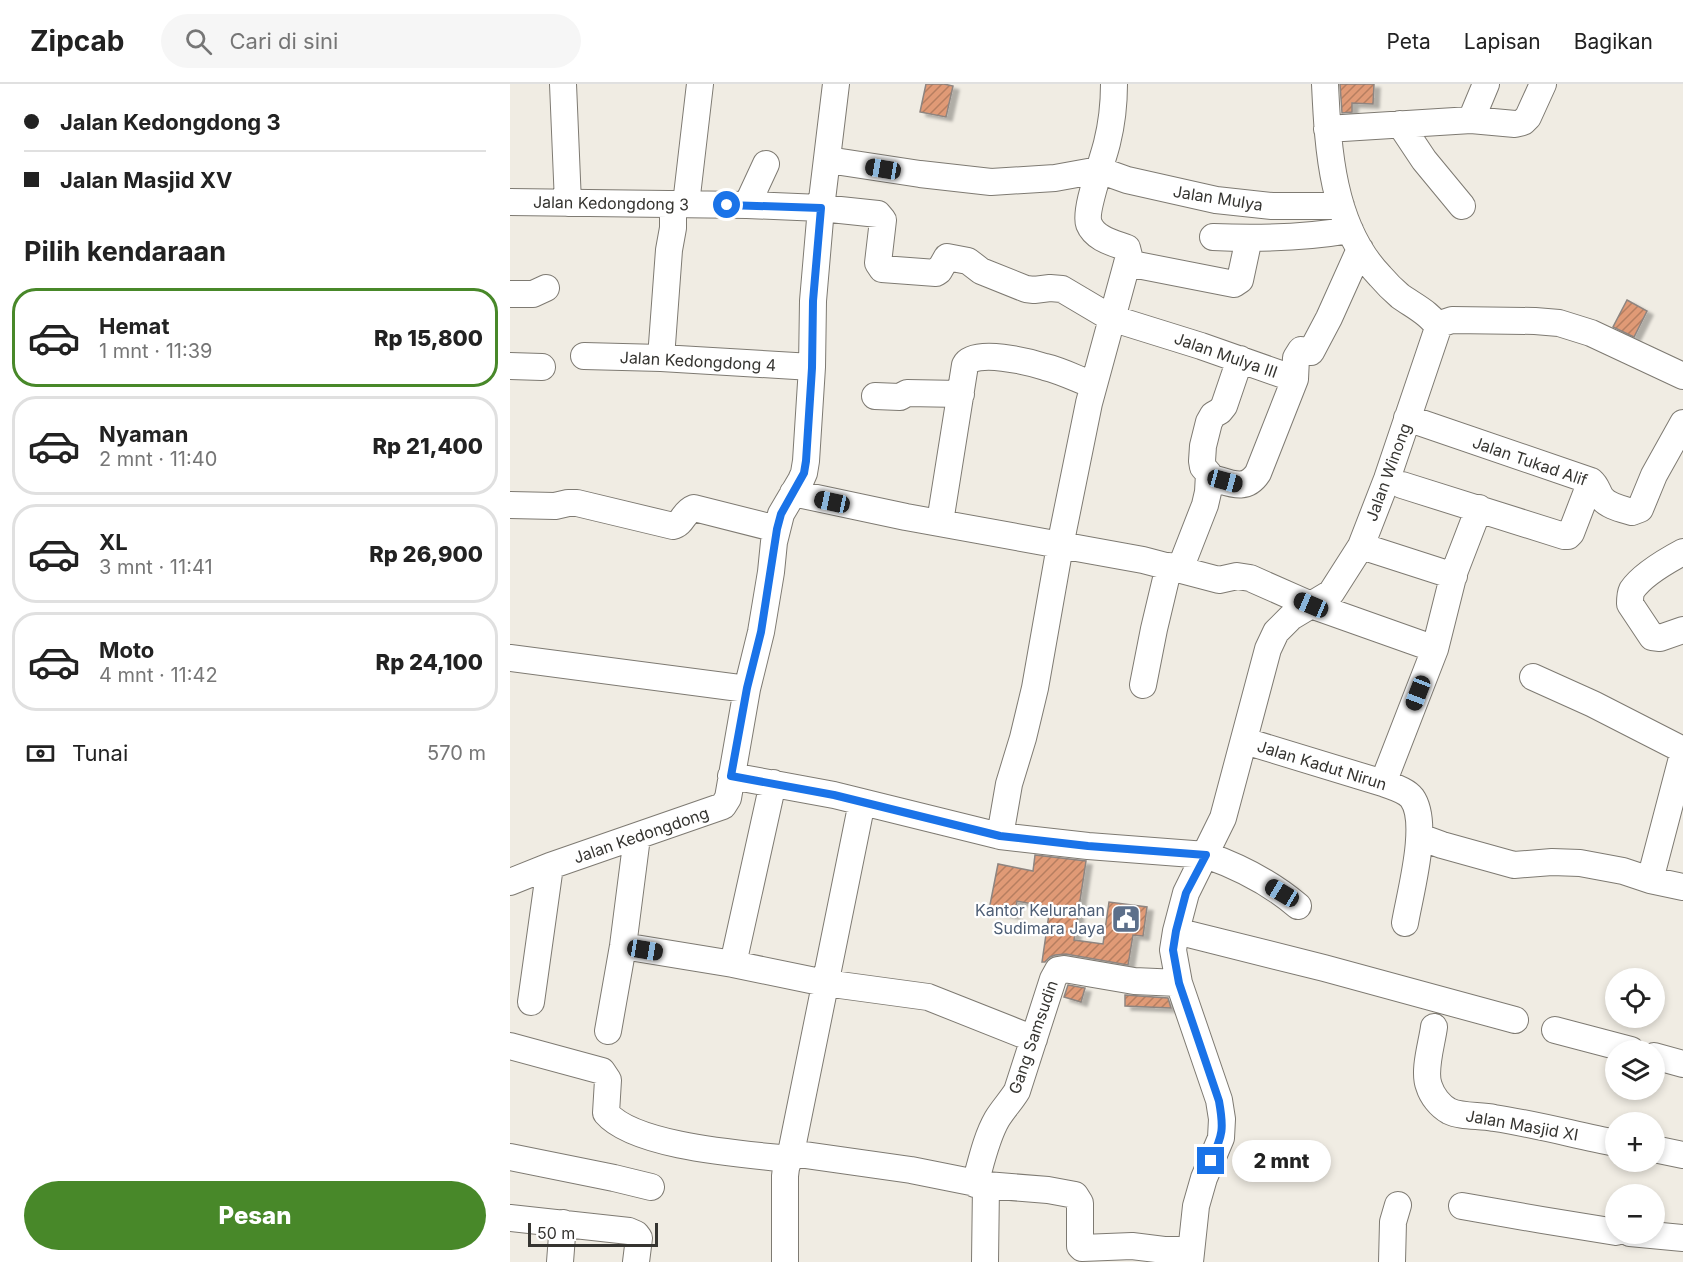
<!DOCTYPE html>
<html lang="id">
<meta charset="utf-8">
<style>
:root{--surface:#fff;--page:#f6f6f6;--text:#222;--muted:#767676;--line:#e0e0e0;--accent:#488829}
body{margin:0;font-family:Inter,sans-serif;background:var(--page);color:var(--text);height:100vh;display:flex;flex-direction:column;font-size:22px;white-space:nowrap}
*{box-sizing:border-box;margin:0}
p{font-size:20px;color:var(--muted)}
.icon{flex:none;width:33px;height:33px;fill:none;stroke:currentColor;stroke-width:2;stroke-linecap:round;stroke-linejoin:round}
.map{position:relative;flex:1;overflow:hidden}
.side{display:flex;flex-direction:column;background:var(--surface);width:510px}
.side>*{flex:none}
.top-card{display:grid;align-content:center;height:132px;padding:0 24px;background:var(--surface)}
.buttons{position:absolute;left:1095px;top:884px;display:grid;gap:12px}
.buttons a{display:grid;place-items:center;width:60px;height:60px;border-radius:50%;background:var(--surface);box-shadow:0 3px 9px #0003;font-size:30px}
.scale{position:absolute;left:18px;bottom:15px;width:130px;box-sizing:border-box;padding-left:6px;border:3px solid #353430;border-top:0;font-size:16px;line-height:21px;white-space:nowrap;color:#353430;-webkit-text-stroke:4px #fff;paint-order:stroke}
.end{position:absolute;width:27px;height:27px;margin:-14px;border:8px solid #1a73e8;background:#fff;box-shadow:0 0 0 3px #fff}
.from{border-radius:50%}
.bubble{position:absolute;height:42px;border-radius:21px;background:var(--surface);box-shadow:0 3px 9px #0003;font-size:20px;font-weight:800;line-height:42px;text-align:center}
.car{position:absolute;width:18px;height:36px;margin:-18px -9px;border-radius:8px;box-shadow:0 0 4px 2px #0007;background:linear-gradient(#222 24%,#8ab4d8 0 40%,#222 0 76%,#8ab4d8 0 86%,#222 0)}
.top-card b{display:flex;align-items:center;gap:21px;height:57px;font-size:22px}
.top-card b+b{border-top:2px solid var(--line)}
.top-card i{width:15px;height:15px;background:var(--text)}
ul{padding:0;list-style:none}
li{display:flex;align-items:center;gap:18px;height:99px;margin:0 12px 9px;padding:0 12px;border:3px solid var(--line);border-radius:24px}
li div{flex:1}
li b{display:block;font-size:22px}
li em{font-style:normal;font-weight:800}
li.current{border-color:var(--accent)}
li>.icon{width:54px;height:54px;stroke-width:1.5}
h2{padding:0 24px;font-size:27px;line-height:72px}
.pay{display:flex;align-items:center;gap:15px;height:66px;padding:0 24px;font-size:22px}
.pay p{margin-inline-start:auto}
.action{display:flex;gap:12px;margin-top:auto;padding:12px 24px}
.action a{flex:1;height:69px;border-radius:36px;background:var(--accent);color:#fff;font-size:24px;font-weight:800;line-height:69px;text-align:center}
header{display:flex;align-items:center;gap:36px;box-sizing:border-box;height:84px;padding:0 30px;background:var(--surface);border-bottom:2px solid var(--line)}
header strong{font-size:28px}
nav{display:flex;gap:33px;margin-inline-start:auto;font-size:21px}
.search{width:420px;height:54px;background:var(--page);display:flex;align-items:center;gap:15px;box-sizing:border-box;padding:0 21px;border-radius:33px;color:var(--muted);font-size:22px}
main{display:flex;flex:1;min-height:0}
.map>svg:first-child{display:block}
.building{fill:url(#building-hatch);stroke:#8e8580;stroke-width:1.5;filter:url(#shadow)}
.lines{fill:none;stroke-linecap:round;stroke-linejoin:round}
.minor-casing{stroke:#7e7a72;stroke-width:28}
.minor{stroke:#fff;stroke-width:26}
.route{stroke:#1a73e8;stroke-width:8}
.labels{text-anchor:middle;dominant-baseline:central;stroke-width:4.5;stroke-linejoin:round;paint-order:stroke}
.street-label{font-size:16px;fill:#353430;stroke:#fff}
.service-label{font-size:16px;fill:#4e5e75;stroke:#fff;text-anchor:end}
</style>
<header>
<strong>Zipcab</strong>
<div class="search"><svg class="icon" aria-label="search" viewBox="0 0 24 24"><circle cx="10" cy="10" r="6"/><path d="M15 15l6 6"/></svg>Cari di sini</div>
<nav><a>Peta</a><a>Lapisan</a><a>Bagikan</a></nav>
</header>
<main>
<section class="side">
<div class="top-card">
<b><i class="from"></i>Jalan Kedongdong 3</b>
<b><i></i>Jalan Masjid XV</b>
</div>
<h2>Pilih kendaraan</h2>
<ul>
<li class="current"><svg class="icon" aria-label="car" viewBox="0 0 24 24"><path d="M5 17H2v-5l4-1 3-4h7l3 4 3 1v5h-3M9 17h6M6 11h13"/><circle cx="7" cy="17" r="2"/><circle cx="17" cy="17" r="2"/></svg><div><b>Hemat</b><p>1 mnt · 11:39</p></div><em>Rp 15,800</em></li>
<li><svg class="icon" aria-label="car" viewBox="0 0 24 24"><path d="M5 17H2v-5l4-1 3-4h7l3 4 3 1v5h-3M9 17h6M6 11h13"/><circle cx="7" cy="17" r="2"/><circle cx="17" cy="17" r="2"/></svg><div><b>Nyaman</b><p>2 mnt · 11:40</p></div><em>Rp 21,400</em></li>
<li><svg class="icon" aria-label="car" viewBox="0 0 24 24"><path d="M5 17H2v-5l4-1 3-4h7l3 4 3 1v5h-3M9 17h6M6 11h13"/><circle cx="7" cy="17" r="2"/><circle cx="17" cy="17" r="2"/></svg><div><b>XL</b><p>3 mnt · 11:41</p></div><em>Rp 26,900</em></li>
<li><svg class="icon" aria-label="car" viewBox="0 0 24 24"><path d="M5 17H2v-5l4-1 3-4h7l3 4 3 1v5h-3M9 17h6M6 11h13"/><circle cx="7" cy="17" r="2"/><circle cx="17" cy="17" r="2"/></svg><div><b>Moto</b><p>4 mnt · 11:42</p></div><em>Rp 24,100</em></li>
</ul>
<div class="pay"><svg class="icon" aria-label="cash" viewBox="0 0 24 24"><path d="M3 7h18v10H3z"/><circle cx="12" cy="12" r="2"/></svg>Tunai<p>570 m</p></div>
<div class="action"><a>Pesan</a></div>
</section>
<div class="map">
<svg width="1173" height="1178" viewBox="0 0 1173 1178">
<defs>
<pattern id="building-hatch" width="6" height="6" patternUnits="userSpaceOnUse" patternTransform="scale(1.5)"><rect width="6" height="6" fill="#e09a76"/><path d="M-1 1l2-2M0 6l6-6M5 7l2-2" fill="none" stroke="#b67e61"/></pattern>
<filter id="shadow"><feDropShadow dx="6" dy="4" stdDeviation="1.5" flood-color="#0004"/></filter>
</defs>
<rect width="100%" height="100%" fill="#f0ece3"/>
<path class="building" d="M416 0H434L443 2 436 33 410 28Z
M830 0H864L863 20 842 19V28L832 29Z
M1117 216 1137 227 1124 253 1103 243Z
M525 771 576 777 564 856 593 860 599 818 637 823 633 852 623 851 618 881 556 870 545 871 540 873 535 878H532L540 823 507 817 504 831 479 826 488 780 523 787Z
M558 901 575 904 571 918 554 913Z
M615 911 658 914 661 924 615 922Z"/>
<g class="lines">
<g class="minor-casing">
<path id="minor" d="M53 0 58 119
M961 36 976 0
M890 40 914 76 952 122
M817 45 961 36 1005 40 1013 38 1018 33 1033 0
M318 76 410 90 481 98 545 94 589 86 617 96 706 116 762 122H831
M0 118 237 121 311 124 368 130 373 136 368 179 372 185 426 189 429 187 437 173 458 177 471 187 516 205 524 206 540 204 552 205 601 234 691 262 785 295
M176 120 190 0
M237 121 256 80
M703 153C749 155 794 154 840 146
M617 179 724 200 730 196 739 154
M0 210H23L36 204
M927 241 942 236 1025 237 1049 239 1081 249 1173 292
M74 272 151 274 302 283
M151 274 159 166 163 144V120
M0 282 32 283
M365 312 390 313 397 309 451 310
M897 334 1081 397C1087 402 1087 407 1091 413 1097 422 1112 425 1122 428L1130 425 1144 391 1173 339
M699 393C719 398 735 409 748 389L785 295 786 274 791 266 801 268 819 234 850 165
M892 401 1054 452H1058L1061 449 1081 397
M283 409 396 433 633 476 709 496 727 492 740 494 801 521 925 565
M0 421 45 422 58 419H67L163 442C173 440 173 428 184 424L267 445
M430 438 455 281C464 264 520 278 535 283 552 287 567 295 583 301
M851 462 944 492
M1173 468C1158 476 1132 491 1122 506 1120 510 1120 515 1120 520L1142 553 1150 554 1173 546
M670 485 695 421 698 408 699 390 693 383 692 377 693 362 699 338 703 331 710 327 714 322 730 275
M0 574 237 605
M1023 593 1083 620 1173 666
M633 601 644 545 659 482
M735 657 873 699C883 703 896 706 902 714 920 739 900 809 895 839
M221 692 324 711 490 752 578 762 696 771C730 783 761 799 788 822
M873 699 925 565 944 489 969 424
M490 752 499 700 513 654 525 604 550 462 579 319 619 172 617 164C604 159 585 155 579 140 574 127 593 76 597 59 602 39 604 21 604 0
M910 753 932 761 1004 781 1042 778 1070 779 1113 787 1140 796 1173 803
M1140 796 1173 670
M0 798 40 782 213 722 218 714 237 605 251 548 261 488 264 458 271 430 291 396 294 389 296 377 302 283 303 217 311 124 326 0
M666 847 814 884 1005 936
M113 862 223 880 315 899 418 913 524 955
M223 880 263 699
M21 918 40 782
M924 943C922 959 913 987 919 1002 922 1012 930 1022 939 1027 951 1033 970 1031 984 1034 1025 1040 1065 1051 1106 1059
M1045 946 1121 966
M98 947 113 862 127 753
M0 962 92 987 98 996 96 1029C125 1063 234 1070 279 1075
M1144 972 1173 980
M1144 1065 1173 1071
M281 1069 401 1086 476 1101 475 1178
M0 1073 104 1094 141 1103
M465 1100C471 1079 476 1054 487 1035 493 1025 501 1017 507 1007L543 895 548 886 554 885 624 897 669 899
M476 1101 538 1106 565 1111 570 1119V1162L572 1164 622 1162 654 1166H681
M952 1122 1032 1136 1106 1148
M0 1134 119 1147 126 1150 129 1154 126 1178
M1120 1149 1173 1154
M50 1178 53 1139
M275 1178V1092L276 1084 281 1069 352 718
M680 1178 686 1122 694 1094 711 1054 712 1035 709 1016 669 899 663 866 666 847 676 809 713 734 758 565 766 548 781 533 821 509 851 462 877 395 928 244C922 230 902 221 890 212 883 206 876 199 870 192 822 142 818 65 815 0
M882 1178 883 1138 888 1121"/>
</g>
<use href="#minor" class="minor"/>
</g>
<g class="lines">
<path class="route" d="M217 121 311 124 303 217 302 284 296 377 294 389 271 430 267 445 251 548 237 604 221 692 324 711 490 752 578 762 696 771 676 809 666 847 663 866 669 899 709 1017C714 1045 713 1050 701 1077"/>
</g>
<defs>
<g id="civic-square" transform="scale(1.5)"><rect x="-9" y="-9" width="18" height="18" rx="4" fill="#5c6f8a" stroke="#fff"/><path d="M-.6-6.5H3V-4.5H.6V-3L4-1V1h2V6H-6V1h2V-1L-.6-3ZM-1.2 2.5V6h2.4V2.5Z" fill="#fff"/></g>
</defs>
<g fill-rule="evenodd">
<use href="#civic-square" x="616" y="835"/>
</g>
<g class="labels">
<g class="street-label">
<text transform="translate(708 114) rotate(9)">Jalan Mulya</text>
<text transform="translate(101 119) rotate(1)">Jalan Kedongdong 3</text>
<text transform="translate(716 271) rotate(19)">Jalan Mulya III</text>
<text transform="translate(188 277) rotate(3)">Jalan Kedongdong 4</text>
<text transform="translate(1020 377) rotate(19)">Jalan Tukad Alif</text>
<text transform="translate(878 388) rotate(-70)">Jalan Winong</text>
<text transform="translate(812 681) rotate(17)">Jalan Kadut Nirun</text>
<text transform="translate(131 751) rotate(-19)">Jalan Kedongdong</text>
<text transform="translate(523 953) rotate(-71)">Gang Samsudin</text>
<text transform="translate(1012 1041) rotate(10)">Jalan Masjid XI</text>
</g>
<g class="service-label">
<text x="595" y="826">Kantor Kelurahan<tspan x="595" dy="18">Sudimara Jaya</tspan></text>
</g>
</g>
</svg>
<div class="buttons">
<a><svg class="icon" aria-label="locate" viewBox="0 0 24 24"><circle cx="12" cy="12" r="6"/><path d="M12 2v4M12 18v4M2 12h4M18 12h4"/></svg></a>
<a><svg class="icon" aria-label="layers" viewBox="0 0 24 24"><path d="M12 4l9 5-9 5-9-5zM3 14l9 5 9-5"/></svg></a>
<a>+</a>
<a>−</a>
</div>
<div class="scale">50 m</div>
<i class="end from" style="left:217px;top:121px"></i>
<i class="end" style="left:701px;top:1077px"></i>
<div class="bubble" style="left:722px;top:1056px;width:99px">2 mnt</div>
<i class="car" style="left:373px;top:85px;rotate:279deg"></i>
<i class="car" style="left:715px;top:397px;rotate:105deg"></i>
<i class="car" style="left:322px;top:418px;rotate:282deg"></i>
<i class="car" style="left:801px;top:521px;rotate:293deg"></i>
<i class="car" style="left:908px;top:609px;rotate:201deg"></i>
<i class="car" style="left:772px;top:809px;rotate:301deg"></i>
<i class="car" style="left:135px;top:866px;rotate:99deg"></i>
</div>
</main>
